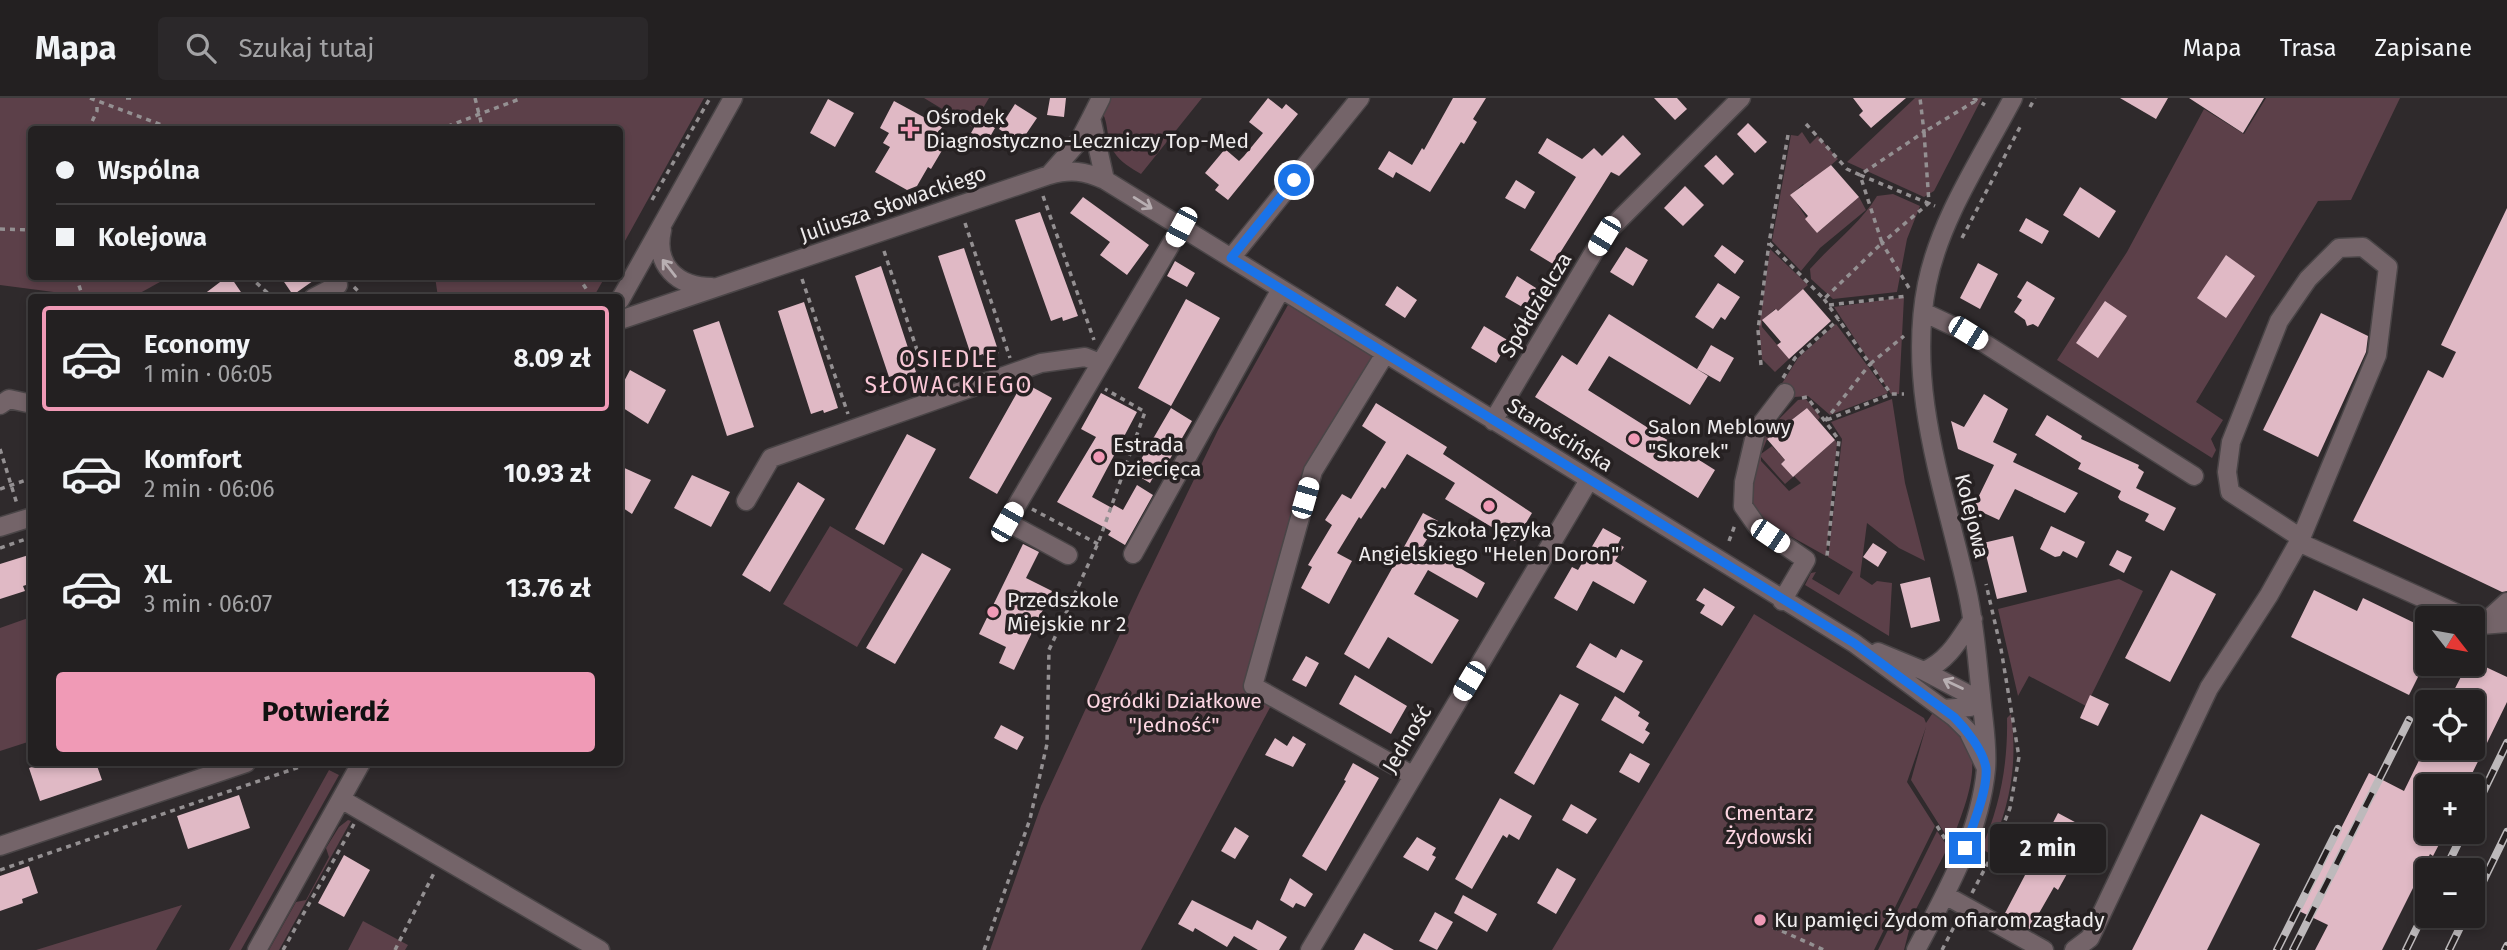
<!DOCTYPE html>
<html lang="pl">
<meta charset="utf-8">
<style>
:root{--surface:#232021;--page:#2b282a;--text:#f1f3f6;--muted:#a3a3a5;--line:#403e3f;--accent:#f09ab6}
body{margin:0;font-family:"Fira Sans",sans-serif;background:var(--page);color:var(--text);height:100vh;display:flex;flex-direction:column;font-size:26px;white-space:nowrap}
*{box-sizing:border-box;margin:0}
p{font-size:23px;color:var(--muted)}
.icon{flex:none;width:38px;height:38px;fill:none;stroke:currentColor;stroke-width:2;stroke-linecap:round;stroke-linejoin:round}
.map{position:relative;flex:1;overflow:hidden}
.drawer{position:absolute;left:28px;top:196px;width:595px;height:472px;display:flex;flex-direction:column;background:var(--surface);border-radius:7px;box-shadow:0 4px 10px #0003,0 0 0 2px var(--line)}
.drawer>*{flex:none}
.hud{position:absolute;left:28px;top:28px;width:595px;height:154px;border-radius:7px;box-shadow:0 4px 10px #0003,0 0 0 2px var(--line);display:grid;align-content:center;height:154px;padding:0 28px;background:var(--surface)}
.needle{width:46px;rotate:121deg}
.tools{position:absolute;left:2415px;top:508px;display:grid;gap:14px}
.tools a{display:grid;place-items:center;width:70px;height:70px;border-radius:7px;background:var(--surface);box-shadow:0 4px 10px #0003,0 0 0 2px var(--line);font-size:35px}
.end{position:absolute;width:32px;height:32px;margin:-16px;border:9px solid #1a73e8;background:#fff;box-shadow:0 0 0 4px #fff}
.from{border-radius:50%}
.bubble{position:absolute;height:49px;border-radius:7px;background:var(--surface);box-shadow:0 4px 10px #0003,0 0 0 2px var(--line);font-size:23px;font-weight:700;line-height:49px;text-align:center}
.car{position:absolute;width:21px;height:42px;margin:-21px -10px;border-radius:9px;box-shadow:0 0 5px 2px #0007;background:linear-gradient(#fff 24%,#345 0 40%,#fff 0 76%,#345 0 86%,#fff 0)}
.hud b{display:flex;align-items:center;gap:24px;height:66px;font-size:26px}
.hud b+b{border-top:2px solid var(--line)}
.hud i{width:18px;height:18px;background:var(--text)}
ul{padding:12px 0 0;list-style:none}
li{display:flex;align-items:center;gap:21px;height:105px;margin:0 14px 10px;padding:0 14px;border:4px solid transparent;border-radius:7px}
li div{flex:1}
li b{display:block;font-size:26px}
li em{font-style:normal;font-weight:700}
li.active{border-color:var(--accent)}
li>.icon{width:63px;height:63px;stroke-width:1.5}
.action{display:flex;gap:14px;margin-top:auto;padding:14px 28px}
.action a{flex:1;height:80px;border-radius:7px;background:var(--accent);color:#111;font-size:28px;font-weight:700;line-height:80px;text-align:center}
header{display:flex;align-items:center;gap:42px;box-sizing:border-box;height:98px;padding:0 35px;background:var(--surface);border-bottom:2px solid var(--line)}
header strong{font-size:33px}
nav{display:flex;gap:38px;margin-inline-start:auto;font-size:24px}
.search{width:490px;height:63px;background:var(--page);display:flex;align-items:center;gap:18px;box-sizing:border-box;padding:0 24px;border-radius:7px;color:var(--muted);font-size:26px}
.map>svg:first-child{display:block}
.green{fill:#5c4049}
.building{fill:#e0b9c5}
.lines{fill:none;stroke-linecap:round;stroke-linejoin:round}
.minor-casing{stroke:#4a4547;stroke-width:21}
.path{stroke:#949092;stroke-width:3.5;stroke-dasharray:5 5;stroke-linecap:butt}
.minor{stroke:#746469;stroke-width:18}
.rail-casing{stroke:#bdb9bb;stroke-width:8}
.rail{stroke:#262122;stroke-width:5;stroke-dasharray:16;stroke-linecap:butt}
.oneway{stroke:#b8afb2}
.route{stroke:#1a73e8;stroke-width:9}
.poi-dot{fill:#f09ab6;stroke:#262122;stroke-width:2.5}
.labels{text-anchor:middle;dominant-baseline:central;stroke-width:7;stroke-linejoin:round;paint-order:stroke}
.poi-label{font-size:21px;fill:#efeced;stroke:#262122;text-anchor:start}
.street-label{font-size:21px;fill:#efeced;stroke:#262122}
.park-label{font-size:21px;fill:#fdd6e2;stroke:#262122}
.neighbourhood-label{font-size:23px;letter-spacing:2px;fill:#f9c7d6;stroke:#262122}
</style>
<header>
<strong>Mapa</strong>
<div class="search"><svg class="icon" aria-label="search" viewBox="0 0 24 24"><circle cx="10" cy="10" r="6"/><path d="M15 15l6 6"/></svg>Szukaj tutaj</div>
<nav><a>Mapa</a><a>Trasa</a><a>Zapisane</a></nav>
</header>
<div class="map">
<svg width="2507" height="852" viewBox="0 0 2507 852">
<rect width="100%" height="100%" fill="#2f2a2c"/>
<path class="green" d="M0 0H704L620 152V32H32V178L169 179 131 200 92 199 0 187Z
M924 0H989L972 29Z
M1105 0H1202L1141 76C1131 70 1120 64 1114 54 1105 41 1110 21 1099 11Z
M1915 0H1982L1934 93 1924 99 1847 64Z
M2266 0H2400L2351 102 2318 103 2196 304 2223 322 2211 341 2216 352 2212 360 2057 262 2127 154 2204 11 2244 36Z
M1802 34 1810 46 1818 38 1838 61 1806 89 1803 86 1791 97 1817 135 1859 99 1866 112 1820 150 1801 173 1772 143 1791 37 1798 38Z
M1893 96 1920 108 1907 141 1897 194 1833 201 1811 181 1810 171C1832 146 1860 126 1877 98Z
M1770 151 1808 187 1778 213 1775 211 1762 223V229L1789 261 1775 274 1762 261 1759 230Z
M435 179V178L605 179 593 200 438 199Z
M1293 198 1385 256 1313 373 1253 587 1275 600 1141 852H990L1041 708 1139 495 1218 332Z
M1904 199 1899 296H1891L1834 209Z
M1836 226 1888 295 1830 317 1808 298 1794 299 1781 287 1798 260Z
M1806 301 1820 319 1818 322 1807 310 1767 341 1761 356 1772 348 1785 362 1781 366 1793 379 1785 386 1761 359V363L1789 393 1801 385 1794 378 1835 342 1837 345 1826 458 1754 418 1748 396 1762 338 1798 302Z
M1892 301 1905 385 1925 463 1899 450 1867 425 1860 479 1872 487 1877 483 1892 485 1889 538 1805 487 1811 475 1816 474 1812 481 1839 497 1853 474 1828 459 1842 341 1831 324Z
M830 428 903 471 857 549 783 506Z
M2119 481 2143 493 2086 608 2029 578 2018 598 1998 511Z
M1754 516 1924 620 1926 625 1934 613C1942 619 1955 625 1961 632 1985 663 1965 707 1954 738L1945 736 1911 682 1926 629 1907 684 1935 728 1874 852H1552Z
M31 519V643L0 653V530Z
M2011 616C2018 667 2010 708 1989 755L1981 751C2000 709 2008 666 2007 620Z
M329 672 339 677 241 852H229Z
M348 722 351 723 279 852H269L296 804 306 802 329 759 326 750 339 729Z
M1937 733 1948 749 1913 817 1904 852H1878Z
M182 807 156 852H36Z
M363 823 408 847 405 852H348Z"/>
<path class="building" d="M1050 0H1066L1064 19 1047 17Z
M1268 0 1282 11 1286 6 1298 16 1228 102 1215 92 1219 87 1205 75 1225 51 1239 63 1244 58 1263 35 1249 24Z
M1453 0H1486L1473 21 1477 24 1464 46 1461 44 1430 94 1396 74 1393 80 1378 71 1389 53 1412 67 1422 50 1424 52Z
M1654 0H1677L1687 11 1675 22Z
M1853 0H1906L1871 30 1859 17 1863 13Z
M2120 0H2168L2156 21Z
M2189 0H2264L2243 35Z
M828 1 854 15 835 49 810 35Z
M894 3 942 29 934 43 944 49 931 71 928 69 917 88 907 92 875 74 890 49 883 45 889 35 880 30Z
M1015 6 1037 20 1020 45 999 31Z
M979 21 995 30 987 44 971 35Z
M1748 25 1767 44 1755 55 1737 36Z
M1623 37 1641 56 1619 78 1611 74 1553 166 1530 152 1576 79 1538 55 1547 40 1582 61 1594 50 1602 58Z
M1716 57 1734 76 1723 87 1704 68Z
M1831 67 1859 99 1817 135 1805 121 1808 118 1790 97Z
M1516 82 1535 94 1525 111 1505 100Z
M1685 88 1704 107 1683 128 1664 110Z
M2080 89 2116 113 2099 140 2063 117Z
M1083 99 1149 147 1127 177 1100 157 1110 144 1070 115Z
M2507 110V493L2502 494 2353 423 2428 272 2443 280 2456 254 2441 247Z
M1040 114 1078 218 1063 223 1062 219 1051 223 1015 122Z
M2026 120 2049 133 2042 146 2019 133Z
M1722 147 1744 163 1735 176 1714 158Z
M1626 149 1648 162 1633 188 1610 174Z
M964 150 999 255 985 260 983 256 972 260 938 158Z
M2226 157 2255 178 2226 220 2197 200Z
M1175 163 1195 175 1187 189 1167 178Z
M1978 165 1998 176 1980 211 1960 200Z
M881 168 916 274 902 279 901 275 889 279 855 178Z
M230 178 245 200H199L228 178Z
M280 178H320L293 197Z
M1517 178 1536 190 1524 210 1505 199Z
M2027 183 2055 200 2038 229 2033 226 2027 228 2025 222 2014 214 2022 202 2017 199Z
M1718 185 1740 199 1725 222 1721 219 1713 231 1695 219Z
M1397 188 1417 202 1405 220 1385 207Z
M1803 191 1831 223 1789 261 1777 247 1781 244 1762 222 1776 211 1778 213Z
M1186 201 1220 220 1171 308 1138 290Z
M2105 203 2127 218 2098 260 2076 245Z
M804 204 838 310 824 315 823 312 811 316 778 213Z
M2321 215 2368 238 2366 254 2318 359 2263 332Z
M1609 216 1708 278 1690 307 1609 258 1588 292 1715 372 1698 400 1535 299 1562 257 1577 267Z
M719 223 754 329 727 338 693 232Z
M1484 228 1509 243 1496 265 1471 250Z
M1711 247 1734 260 1720 284 1697 271Z
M630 272 666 292 648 326 620 308V291Z
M1023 284 1052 300 997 396 969 380Z
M1101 295 1137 314 1092 399 1112 410 1114 407 1123 412 1137 387 1153 397 1125 447 1108 437 1111 433 1057 404 1096 339 1081 331Z
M1984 296 2008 311 1993 344 2017 356 2013 364 2078 395 2065 415 2015 391 1999 422 1973 410 1994 367 1958 351 1951 323 1964 329Z
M1376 305 1447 349 1443 356 1532 415 1515 443 1445 401 1455 385 1407 356 1385 391 1382 389 1361 421 1359 419 1337 455 1352 463 1329 506 1301 490 1312 469 1308 467 1332 427 1325 422 1342 396 1351 401 1386 344 1362 328Z
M1171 310 1192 323 1167 366 1162 363 1150 385 1133 375Z
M1807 310 1835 342 1793 379 1781 366 1785 362 1767 341Z
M2047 317 2082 338 2081 341 2139 367 2138 370 2144 374 2136 390 2176 410 2164 433 2145 423 2149 416 2120 402 2118 399 2121 393 2078 371 2081 365 2035 337Z
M907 336 936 351 884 447 855 431Z
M620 368 651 382 632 416 620 408Z
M692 377 730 394 711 429 674 410Z
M798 384 825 401 770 494 742 477Z
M1423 415 1438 423 1423 448 1485 485 1477 500 1428 472 1414 496 1459 522 1432 566 1388 539 1369 571 1344 556Z
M2051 428 2085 444 2077 460 2063 453 2060 458 2055 459 2040 451Z
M1603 430 1621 440 1618 446 1624 449 1615 463 1647 483 1634 506 1593 483 1577 513 1554 500 1572 469 1578 472Z
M2013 438 2027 494 1997 501 1983 445Z
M1873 445 1887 454 1878 469 1863 459Z
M1023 446 1039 454 1026 480 1052 493 1014 572 999 565 1006 549 979 536Z
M2117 452 2132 459 2124 475 2109 467Z
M922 455 951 471 895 566 866 550Z
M32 456V485L23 488 25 493 0 501V466Z
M2171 472 2216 496 2170 584 2125 560Z
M1930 479 1940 523 1911 530 1900 486Z
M1704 490 1735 509 1722 528 1700 515 1705 507 1696 502Z
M2314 492 2357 513 2363 500 2427 531 2422 545 2427 548V561L2409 597 2291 539Z
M1590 545 1616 560 1621 551 1643 563 1624 595 1576 569Z
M1306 558 1319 565 1306 589 1292 582Z
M2473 563 2507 579V604L2466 688H2427V733H2446L2433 758 2430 756 2382 852H2315L2328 827 2299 813 2369 675 2404 693 2427 646V649H2473V604H2448L2468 565Z
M1355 577 1407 608 1391 636 1339 606Z
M1560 596 1579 606 1534 687 1514 675Z
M2090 597 2109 606 2098 628 2080 620Z
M1615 598 1640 614 1638 618 1649 625 1645 632 1650 635 1643 646 1601 622Z
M1001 627 1024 639 1017 652 994 640Z
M1293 638 1306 646 1293 669 1265 657 1275 640 1287 648Z
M1630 655 1650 666 1639 685 1619 674Z
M44 665H96L102 682 40 703 29 670Z
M1353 665 1379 680 1326 773 1302 758 1346 683 1344 682Z
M239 697 250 730 188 751 177 718Z
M1500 700 1532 718 1519 742 1509 736 1507 740 1503 737 1472 791 1455 781Z
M1571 706 1597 721 1587 736 1562 722Z
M2058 715 2086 730 2078 744 2083 747 2058 792 2054 789 2030 831 2004 817 2034 760 2030 758 2039 742 2043 744Z
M2201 716 2260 746 2207 852H2132Z
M1235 729 1249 738 1235 761 1221 753Z
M1417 739 1436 750 1432 757 1436 759 1428 773 1403 759Z
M344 757 370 772 344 819 318 805Z
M29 768 38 795 22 801 23 805 0 813V778Z
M1557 770 1576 781 1556 816 1537 805Z
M1290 780 1313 796 1305 809 1296 805 1293 810 1280 802Z
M1463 797 1497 816 1487 834 1454 815Z
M1192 802 1252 832 1257 822 1287 839 1279 852H1258L1234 838 1227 849 1195 830 1193 834 1178 826Z
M1435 814 1453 824 1437 852 1419 843Z
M1364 835 1394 852H1354Z"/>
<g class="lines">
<g class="minor-casing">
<path id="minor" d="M1091 20 1101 0
M1050 76 1079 43 1091 20 1105 82
M662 132C654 167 677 189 712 189
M2363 149 2388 169 2377 257 2301 440 2230 394 2227 374 2231 344 2279 223 2308 181 2339 150Z
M1231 160 1360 0
M313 200 338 187
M620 202 733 0
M1923 214 1968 235 2194 378
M620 222 1049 77C1071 71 1084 73 1105 82L1854 545 1954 619 1968 633 1986 670
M1385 256 1313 373 1253 588 1412 677
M0 307 9 301 32 306
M1493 323 1604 137 1741 0
M746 403 771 360 1041 265 1085 259 1100 265
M0 429 32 419
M1133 456 1281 191
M1068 457 1007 424 1181 129
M1782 503 1806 462 1757 428 1743 408 1744 384 1756 333 1785 295
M2473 522 2482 527 2507 525
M2482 527 2507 504
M1878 554 1924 573C1948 563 1959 542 1973 521
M1924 573 1981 603 1970 609 1943 611
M341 701 600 852
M0 748 246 665
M1945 797 2044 852
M257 852 361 665
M1310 852 1589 382
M1916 852C1946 795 1980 736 1986 671 1988 646 1983 622 1981 597 1977 562 1975 527 1967 492 1945 392 1906 291 1927 186 1940 121 1982 59 2013 0
M2074 852 2090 840 2209 590 2269 497 2301 440 2305 447 2467 520"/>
</g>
<path class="path" d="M90 0 175 32
M126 0H133
M475 0 483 32
M1973 0 1985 7
M2030 9 2035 0
M1806 26 1847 71 1860 77 1924 34 1920 0
M88 32 97 13V4
M438 32 522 0
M1788 37 1769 145 1824 201 1882 145 1860 77
M1860 77 1935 108
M1043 98 1094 242
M652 102 710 0
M965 125 1010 260
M0 131 32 132
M1962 140 2020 29
M884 153 929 288
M76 178 83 200
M249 178 273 200
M578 178 592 200
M802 181 848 316
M354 189 365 200
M1909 190 1882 145 1929 105 1924 34 1977 2
M1824 201 1870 266 1904 238
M1829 207 1907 198
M1761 267 1758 232 1769 145
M1783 280 1795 260 1839 221
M1802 300 1807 299 1839 342 1827 458
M1827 322 1891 296
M1825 323 1870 266 1891 296H1904
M0 351 17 406
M0 391 32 380
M1032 411 1098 446
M1729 443 1735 427
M0 450 26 441
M1937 728 1945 741
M0 772 311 665
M1972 795 1990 761 2010 710 2019 659 2001 551 1986 486
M1773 829 1824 852
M283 852 354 726
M395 852 434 775
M984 852 1030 721 1047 646 1049 552 1099 443 1145 314 1105 291
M1942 852 1957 823"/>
<use href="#minor" class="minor"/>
<g class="rail-casing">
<path id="rail" d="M2473 715 2507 645
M2445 772 2464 733
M2473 804 2507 734
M2277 852 2338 731
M2293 852 2409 622
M2406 852 2427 809
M2449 852 2466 817
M2505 852 2507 848"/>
</g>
<use href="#rail" class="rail"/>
</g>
<defs><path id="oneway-shaft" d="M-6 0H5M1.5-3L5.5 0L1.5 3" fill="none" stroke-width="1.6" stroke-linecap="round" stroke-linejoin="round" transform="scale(1.75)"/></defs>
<g class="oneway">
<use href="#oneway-shaft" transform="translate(1143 105) rotate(32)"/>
<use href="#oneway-shaft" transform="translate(669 170) rotate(-128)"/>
<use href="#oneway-shaft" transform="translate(1953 586) rotate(-155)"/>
</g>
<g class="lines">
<path class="route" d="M1294 82 1231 160 1854 545 1954 619C1966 631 1983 652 1986 670 1988 692 1972 729 1965 750"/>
</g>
<g class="poi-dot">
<path d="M906.5 20.5h7v7h7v7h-7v7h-7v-7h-7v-7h7z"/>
<circle cx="1634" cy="341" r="7"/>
<circle cx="1099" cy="359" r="7"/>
<circle cx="1489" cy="408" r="7"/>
<circle cx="993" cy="514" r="7"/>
<circle cx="1760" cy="822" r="7"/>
</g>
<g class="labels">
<g class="poi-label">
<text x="926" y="19">Ośrodek<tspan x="926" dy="24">Diagnostyczno-Leczniczy Top-Med</tspan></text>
<text x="1648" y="329">Salon Meblowy<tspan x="1648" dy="24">"Skorek"</tspan></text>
<text x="1113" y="347">Estrada<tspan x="1113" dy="24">Dziecięca</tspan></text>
<text x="1489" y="432" text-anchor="middle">Szkoła Języka<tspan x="1489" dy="24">Angielskiego "Helen Doron"</tspan></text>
<text x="1007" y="502">Przedszkole<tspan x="1007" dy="24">Miejskie nr 2</tspan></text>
<text x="1774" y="822">Ku pamięci Żydom ofiarom zagłady</text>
</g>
<g class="street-label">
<text transform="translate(893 106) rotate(-19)">Juliusza Słowackiego</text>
<text transform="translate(1536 207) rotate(-59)">Spółdzielcza</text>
<text transform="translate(1560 337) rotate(32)">Starościńska</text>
<text transform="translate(1972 418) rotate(76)">Kolejowa</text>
<text transform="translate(1407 641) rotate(-59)">Jedność</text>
</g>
<g class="park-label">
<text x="1174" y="603">Ogródki Działkowe<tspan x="1174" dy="24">"Jedność"</tspan></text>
<text x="1769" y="715">Cmentarz<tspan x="1769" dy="24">Żydowski</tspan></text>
</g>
<g class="neighbourhood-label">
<text x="949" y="261">OSIEDLE<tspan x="949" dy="26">SŁOWACKIEGO</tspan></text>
</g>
</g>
</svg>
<div class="tools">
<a><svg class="needle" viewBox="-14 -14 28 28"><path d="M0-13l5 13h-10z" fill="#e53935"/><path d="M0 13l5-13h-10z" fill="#a3a3a5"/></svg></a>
<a><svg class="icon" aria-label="locate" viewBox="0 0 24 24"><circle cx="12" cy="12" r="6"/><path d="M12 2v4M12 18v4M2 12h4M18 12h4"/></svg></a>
<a>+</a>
<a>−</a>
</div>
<i class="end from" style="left:1294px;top:82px"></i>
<i class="end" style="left:1965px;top:750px"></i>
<div class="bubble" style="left:1990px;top:726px;width:116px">2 min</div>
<i class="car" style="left:1181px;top:129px;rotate:208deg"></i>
<i class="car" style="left:1604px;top:138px;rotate:211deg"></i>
<i class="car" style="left:1968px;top:235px;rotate:122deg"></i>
<i class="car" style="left:1305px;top:400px;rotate:16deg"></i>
<i class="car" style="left:1007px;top:424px;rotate:30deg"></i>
<i class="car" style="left:1770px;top:438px;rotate:124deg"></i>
<i class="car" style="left:1469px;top:583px;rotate:211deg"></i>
<div class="hud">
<b><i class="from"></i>Wspólna</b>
<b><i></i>Kolejowa</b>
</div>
<section class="drawer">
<ul>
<li class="active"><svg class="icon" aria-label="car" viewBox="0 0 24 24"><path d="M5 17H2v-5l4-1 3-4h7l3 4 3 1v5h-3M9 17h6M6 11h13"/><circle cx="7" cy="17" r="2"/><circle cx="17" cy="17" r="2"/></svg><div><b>Economy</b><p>1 min · 06:05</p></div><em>8.09 zł</em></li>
<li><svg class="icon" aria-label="car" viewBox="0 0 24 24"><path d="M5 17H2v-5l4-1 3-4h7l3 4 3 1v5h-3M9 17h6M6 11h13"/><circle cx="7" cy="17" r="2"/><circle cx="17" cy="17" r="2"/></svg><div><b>Komfort</b><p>2 min · 06:06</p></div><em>10.93 zł</em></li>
<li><svg class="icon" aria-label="car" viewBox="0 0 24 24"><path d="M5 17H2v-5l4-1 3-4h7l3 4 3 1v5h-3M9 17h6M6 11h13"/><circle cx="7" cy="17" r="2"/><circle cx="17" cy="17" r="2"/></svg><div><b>XL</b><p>3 min · 06:07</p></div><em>13.76 zł</em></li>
</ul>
<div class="action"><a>Potwierdź</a></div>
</section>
</div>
